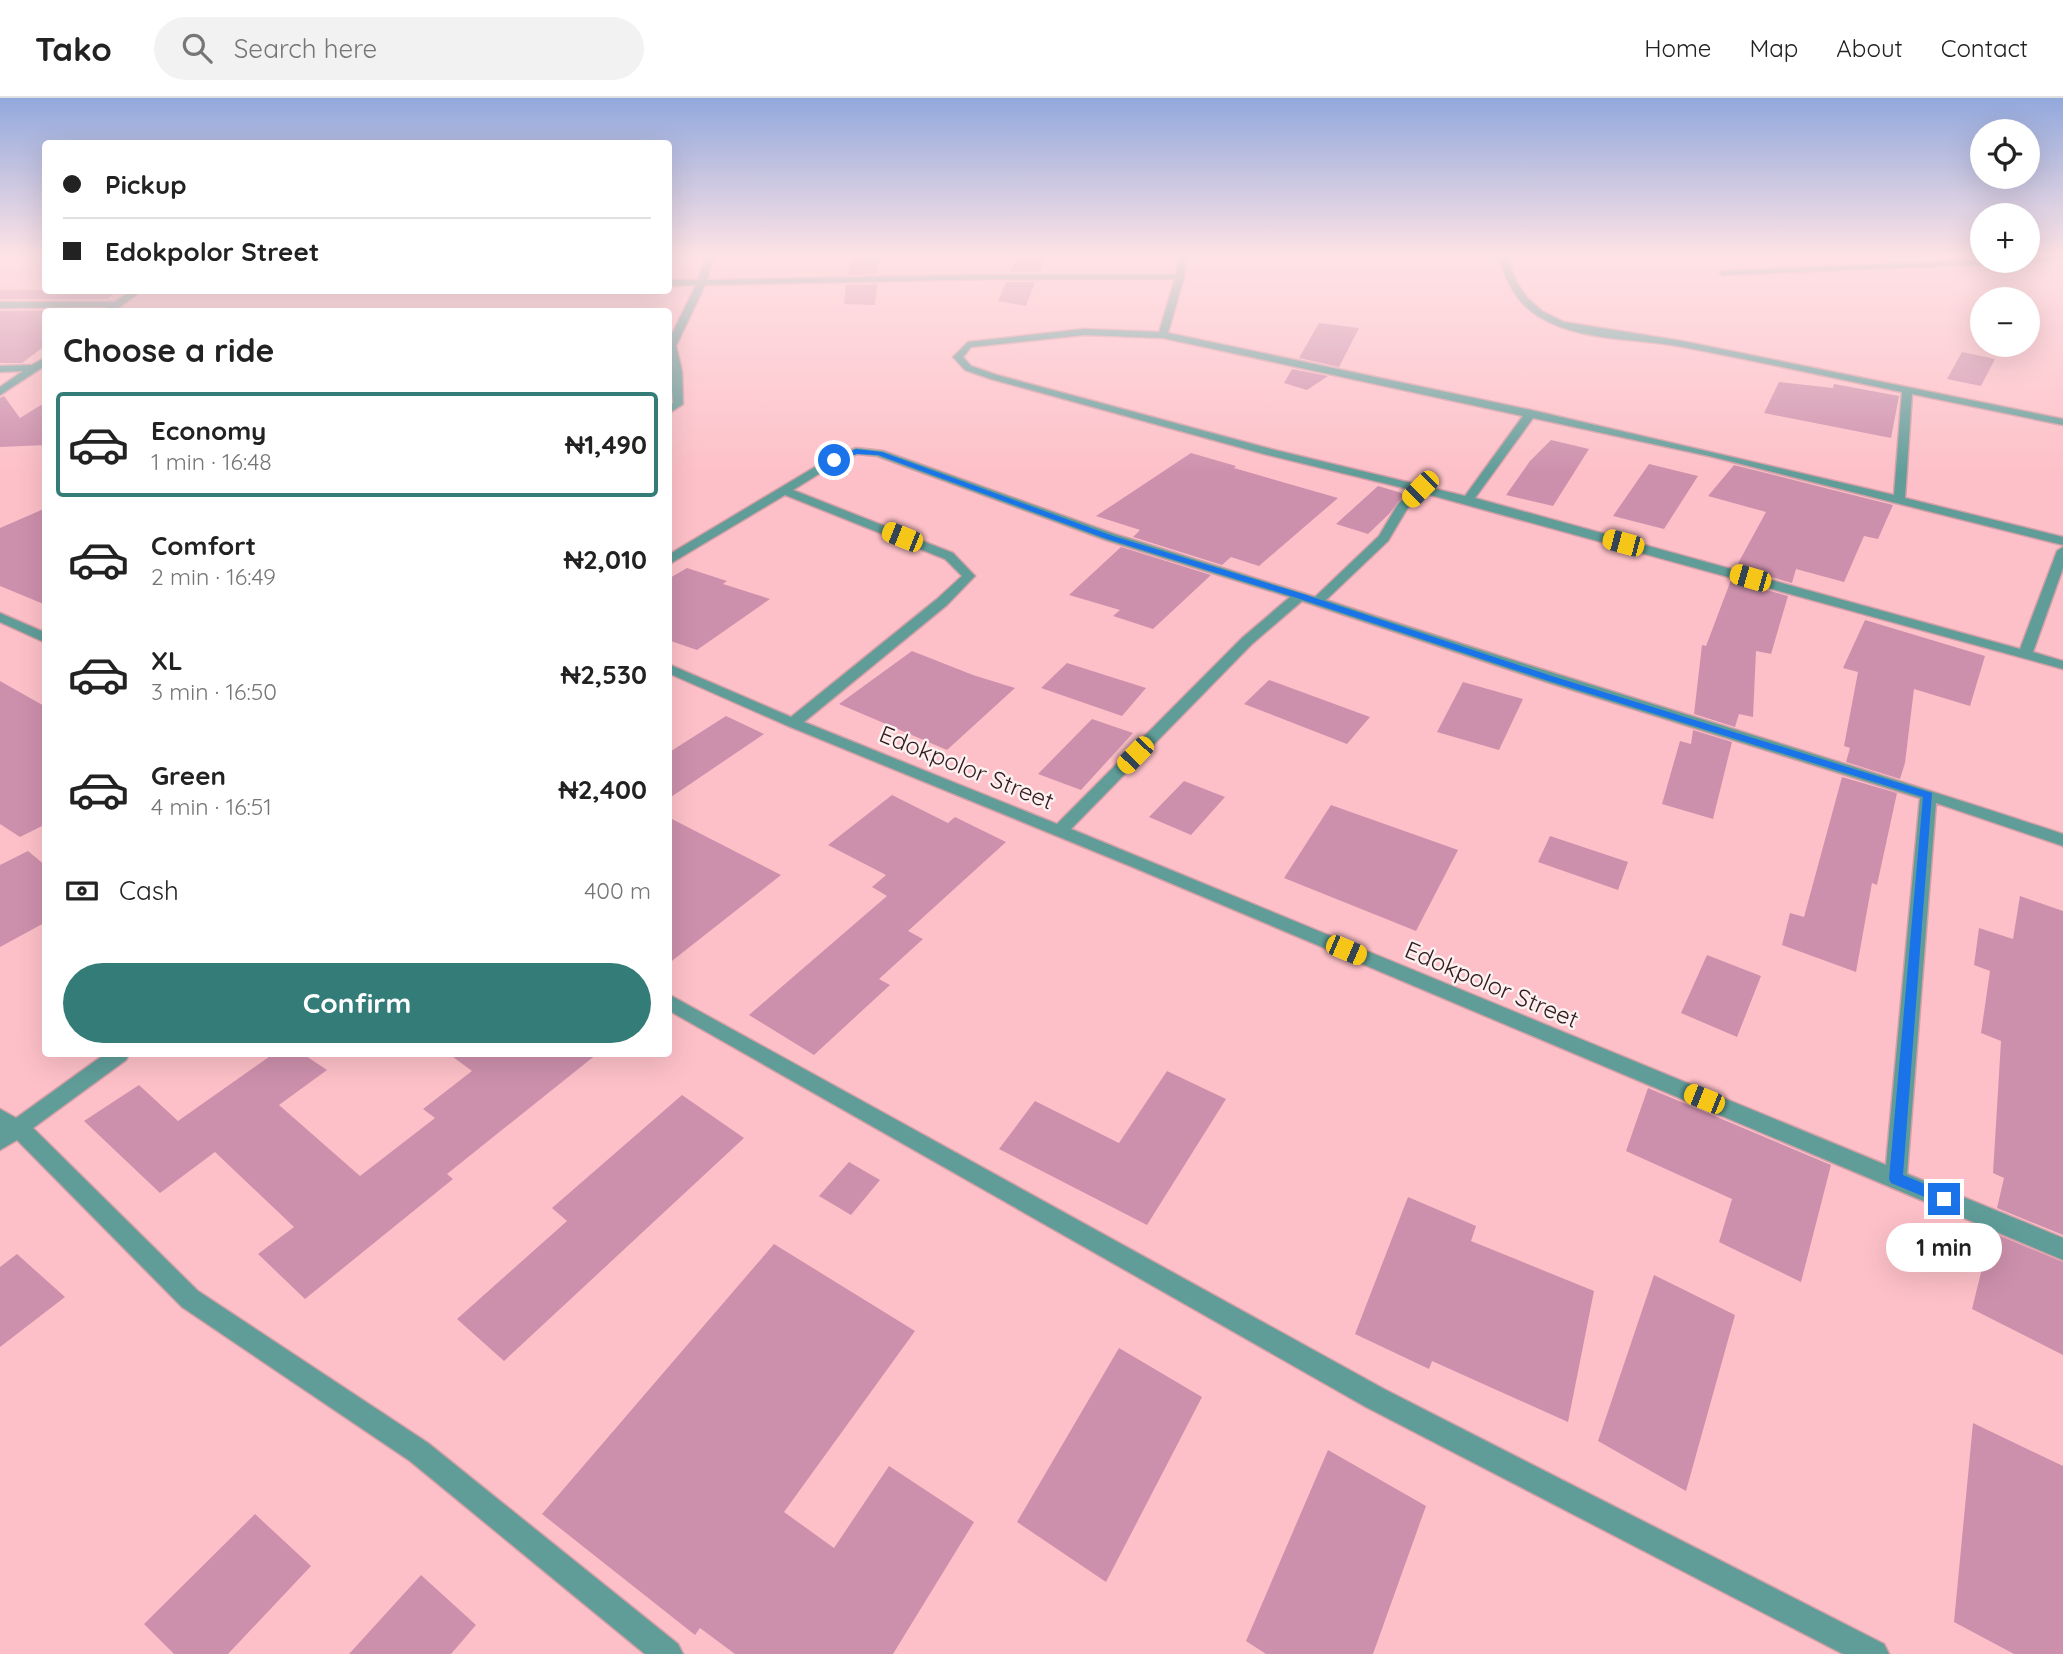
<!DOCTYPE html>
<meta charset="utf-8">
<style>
:root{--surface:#fff;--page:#f2f2f2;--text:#222;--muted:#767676;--line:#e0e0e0;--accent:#347c78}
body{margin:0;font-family:Quicksand,sans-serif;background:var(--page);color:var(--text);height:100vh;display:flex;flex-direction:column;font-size:26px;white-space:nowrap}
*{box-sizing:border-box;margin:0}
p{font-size:23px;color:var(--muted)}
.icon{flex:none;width:38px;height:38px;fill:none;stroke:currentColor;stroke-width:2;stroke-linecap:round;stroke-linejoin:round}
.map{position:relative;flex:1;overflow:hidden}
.side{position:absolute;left:42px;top:210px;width:630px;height:749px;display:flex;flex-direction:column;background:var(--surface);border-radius:7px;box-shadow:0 7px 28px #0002}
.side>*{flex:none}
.banner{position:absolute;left:42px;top:42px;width:630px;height:154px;border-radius:7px;box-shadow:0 7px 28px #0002;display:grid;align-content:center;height:154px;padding:0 21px;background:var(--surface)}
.controls{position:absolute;left:1970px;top:21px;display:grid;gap:14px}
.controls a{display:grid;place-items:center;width:70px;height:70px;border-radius:50%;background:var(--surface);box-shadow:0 7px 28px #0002;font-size:35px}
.end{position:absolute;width:32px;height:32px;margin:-16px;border:9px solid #1a73e8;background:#fff;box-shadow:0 0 0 4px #fff}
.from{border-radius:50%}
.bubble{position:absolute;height:49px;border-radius:24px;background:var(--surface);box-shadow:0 7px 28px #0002;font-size:23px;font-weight:700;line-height:49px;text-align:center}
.car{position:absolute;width:21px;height:42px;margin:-21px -10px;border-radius:9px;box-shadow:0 0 5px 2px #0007;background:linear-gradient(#f5c518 24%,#345 0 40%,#f5c518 0 76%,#345 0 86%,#f5c518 0)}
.banner b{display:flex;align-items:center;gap:24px;height:66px;font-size:26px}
.banner b+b{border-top:2px solid var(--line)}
.banner i{width:18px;height:18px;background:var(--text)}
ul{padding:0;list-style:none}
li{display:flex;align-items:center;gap:21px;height:105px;margin:0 14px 10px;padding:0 7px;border:4px solid transparent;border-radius:7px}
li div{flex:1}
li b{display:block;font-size:26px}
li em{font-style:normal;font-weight:700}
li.selected{border-color:var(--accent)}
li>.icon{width:63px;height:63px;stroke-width:1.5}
h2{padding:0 21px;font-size:32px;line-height:84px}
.pay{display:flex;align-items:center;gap:18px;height:77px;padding:0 21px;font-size:26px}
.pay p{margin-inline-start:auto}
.cta{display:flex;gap:14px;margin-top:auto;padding:14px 21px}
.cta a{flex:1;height:80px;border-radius:42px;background:var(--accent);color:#fff;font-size:28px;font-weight:700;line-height:80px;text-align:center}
header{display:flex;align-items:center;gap:42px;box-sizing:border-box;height:98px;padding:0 35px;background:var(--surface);border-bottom:2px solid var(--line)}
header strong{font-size:33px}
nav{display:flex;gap:38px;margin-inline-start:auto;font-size:24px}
.search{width:490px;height:63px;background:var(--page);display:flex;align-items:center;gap:18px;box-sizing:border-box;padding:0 24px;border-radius:38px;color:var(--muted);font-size:26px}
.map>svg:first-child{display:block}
.building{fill:#cd90ac}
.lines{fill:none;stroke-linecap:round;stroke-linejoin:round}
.minor-casing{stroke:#d49fa6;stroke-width:3}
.minor{fill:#609d99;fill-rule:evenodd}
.route{fill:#1a73e8}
.labels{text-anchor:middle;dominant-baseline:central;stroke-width:5;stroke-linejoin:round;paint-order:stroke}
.street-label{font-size:24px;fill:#311b1f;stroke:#fdf0f1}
</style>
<header>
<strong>Tako</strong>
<div class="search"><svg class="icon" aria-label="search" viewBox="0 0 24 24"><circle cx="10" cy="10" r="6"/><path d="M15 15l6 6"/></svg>Search here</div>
<nav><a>Home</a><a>Map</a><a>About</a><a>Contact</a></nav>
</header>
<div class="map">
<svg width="2063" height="1556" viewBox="0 0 2063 1556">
<rect width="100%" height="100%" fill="#fdc0c8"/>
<path class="building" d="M850 157H879L878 176 848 177Z
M1018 157H1046L1039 174H1010Z
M1006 184H1035L1026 208 998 203Z
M877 186 875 207 844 206 846 187Z
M0 192H119L107 201H0Z
M93 212 46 214V247L22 265H0V213Z
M1319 225 1359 230 1339 269 1299 260Z
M1962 254 1995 261 1981 288 1947 281Z
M1292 271 1328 278 1307 292 1284 285Z
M1779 284 1833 290 1834 286 1899 298 1891 340 1764 315Z
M4 298 20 320 46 304V347L0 349V300Z
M1551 342 1589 351 1553 408 1506 397 1530 363Z
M1191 355 1236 368 1234 370 1338 400 1259 468 1231 459 1222 467 1133 439 1140 432 1096 418Z
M1649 366 1698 378 1664 431 1613 418Z
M1734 367 1829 391 1893 407 1878 441 1864 438 1844 484 1796 471 1792 485 1736 469 1766 414 1708 398Z
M1378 388 1405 396 1389 416 1368 436 1336 426Z
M46 410V507L0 488V430Z
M1121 449 1211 477 1153 531 1113 518 1120 512 1069 497Z
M687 470 727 483 723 486 770 501 697 552 668 542V481Z
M1731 482 1788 498 1771 556 1756 553 1753 619 1739 616 1735 629 1694 616 1702 547 1706 548Z
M1865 522 1985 558 1970 608 1914 591 1905 665 1900 681 1846 664 1850 650 1844 648 1858 574 1843 570Z
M912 553 973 577 1015 590 947 652 839 606Z
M1067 565 1146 590 1122 618 1041 590Z
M1269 582 1370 619 1347 646 1244 606Z
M0 583 46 609V726L20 739 0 726Z
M1463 584 1523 601 1499 652 1437 634Z
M726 618 764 636 668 701V655Z
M1092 621 1133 635 1081 692 1038 676Z
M1693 632 1732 644 1713 721 1662 706 1680 643 1691 646Z
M1842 679 1897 695 1877 787 1872 785 1856 874 1782 847 1790 815 1804 819Z
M1184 683 1225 699 1191 737 1149 719Z
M892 697 948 725 955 719 1006 744 908 833 923 841 879 881 890 887 814 957 749 917 887 798 872 789 886 777 828 747Z
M1331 707 1458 752 1416 833 1284 780Z
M668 719 781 777 668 866Z
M1550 738 1628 764 1618 792 1538 764Z
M28 753 46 768V824L0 849V767Z
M2020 798 2063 813V1137L1997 1110 2004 1080 1993 1075 2001 943 1981 935 1990 873 1974 867 1979 830 2013 841Z
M1707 857 1761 878 1737 939 1681 915Z
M273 956H303L327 972 279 1007 360 1078 435 1020 423 1011 472 973 449 956H597L447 1076 453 1081 305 1201 258 1156 294 1129 215 1054 160 1095 84 1023 139 987 178 1023Z
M1167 973 1226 1001 1147 1127 999 1051 1035 1003 1119 1045Z
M1648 990 1831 1067 1801 1184 1719 1144 1732 1101 1626 1053Z
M682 997 744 1040 504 1263 457 1221 567 1123 552 1110Z
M849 1064 880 1082 851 1117 819 1098Z
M1408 1099 1476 1128 1471 1143 1594 1193 1568 1324 1432 1263 1429 1271 1355 1236Z
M1991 1134 2063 1164V1257L1972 1211Z
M774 1146 915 1233 784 1414 834 1450 889 1368 974 1424 893 1556H735L700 1530 695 1537 542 1416Z
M17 1156 65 1199 0 1249V1169Z
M1654 1177 1735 1217 1686 1393 1598 1343Z
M1119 1250 1202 1299 1106 1484 1017 1424Z
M1973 1325 2063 1368V1556H2014L1954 1524Z
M1328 1352 1426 1408 1373 1556H1266L1246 1543Z
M255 1416 311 1468 228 1556H174L144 1526Z
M421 1477 476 1527 451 1556H349Z"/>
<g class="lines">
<g class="minor-casing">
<path id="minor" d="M706 157H714L707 182 988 177H1176L1179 157H1187L1184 179 1168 235 1531 312 1894 397 1902 294C1829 279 1756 263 1683 249 1637 240 1579 244 1538 218 1516 205 1505 180 1498 157H1506L1517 185 1527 200 1542 213 1564 224 1682 243 2063 321V327L1912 296 1905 400 2063 439V447L1709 358 1533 320 1475 400 2020 551 2057 453 2063 449V470L2033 554 2063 563V571L1423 395 1407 411 1388 443 1326 502C1571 583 1818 655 2063 736V748L1936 705 1907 1076 2063 1140V1162L1135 770 788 628 668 575V566L791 619 937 501 962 478 945 461 785 397 668 467V457L830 360 856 350 883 353 1114 436 1315 499 1379 438 1398 406 1412 392 1264 356 991 281 965 272 953 259 968 244 1084 231 1159 234 1175 181H988L705 187 676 248 682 273 683 306 668 316V308L673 305 668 244 696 187 668 188V182H698ZM1084 237 1163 240 1523 318 1465 398 1271 351 997 277 971 268 963 259 971 249ZM857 356 877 358 1106 442 1290 499 1242 540 1057 726 804 624 947 507 975 478 953 455 793 392 838 364ZM1302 503 1547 584 1920 700 1886 1067 1071 731 1252 546Z
M2063 157V161L2028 164 2024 163H2028V160Z
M1983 162 2023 163 2019 165 1723 177 1719 175 1723 173Z
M132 192H142L113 214H102L108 209 0 210V204H115Z
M46 259V267L0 297V289L23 273 0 274V268L32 267Z
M0 515 46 535V545L0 524Z
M668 896 1384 1291 1884 1546 1889 1556H1843L1366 1309 668 912Z
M105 956H129L126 962 33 1030 198 1193 428 1345 678 1546 683 1556H645L410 1363 182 1209 17 1042 0 1052V1011L16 1020Z"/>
</g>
<use href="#minor" class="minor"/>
</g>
<linearGradient id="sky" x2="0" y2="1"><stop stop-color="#92a8dc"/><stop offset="0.42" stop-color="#fee3e6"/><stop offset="1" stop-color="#fee3e6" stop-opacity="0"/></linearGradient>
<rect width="2063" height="375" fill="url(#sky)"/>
<path class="route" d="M856 351 882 354 1113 438 1303 496 1555 579 1932 695 1903 1077 1949 1096 1951 1101 1949 1105 1944 1107 1891 1085 1889 1081 1923 699 1549 583 1297 500 1107 441 878 357 857 356 834 364 830 362Z"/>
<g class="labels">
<g class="street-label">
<text transform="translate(967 669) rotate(22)">Edokpolor Street</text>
<text transform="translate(1492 886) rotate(23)">Edokpolor Street</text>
</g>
</g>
</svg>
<div class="controls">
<a><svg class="icon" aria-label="locate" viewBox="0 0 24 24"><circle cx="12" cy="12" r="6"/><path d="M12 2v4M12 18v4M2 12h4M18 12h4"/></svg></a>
<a>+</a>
<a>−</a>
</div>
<i class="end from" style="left:834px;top:362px"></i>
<i class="end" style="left:1944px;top:1101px"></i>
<div class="bubble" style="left:1886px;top:1125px;width:116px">1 min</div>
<i class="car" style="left:1420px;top:391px;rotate:225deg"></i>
<i class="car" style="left:902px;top:439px;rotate:292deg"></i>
<i class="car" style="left:1623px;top:445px;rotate:285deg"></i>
<i class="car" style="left:1750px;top:480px;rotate:286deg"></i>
<i class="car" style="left:1135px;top:657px;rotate:224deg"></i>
<i class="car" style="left:1346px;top:852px;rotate:113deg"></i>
<i class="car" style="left:1704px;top:1001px;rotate:292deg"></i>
<div class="banner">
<b><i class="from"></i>Pickup</b>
<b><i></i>Edokpolor Street</b>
</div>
<section class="side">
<h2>Choose a ride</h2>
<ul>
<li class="selected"><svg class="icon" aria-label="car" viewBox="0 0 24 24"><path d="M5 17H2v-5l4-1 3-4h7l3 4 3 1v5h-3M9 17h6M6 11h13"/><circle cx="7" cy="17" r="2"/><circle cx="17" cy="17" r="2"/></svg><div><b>Economy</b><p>1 min · 16:48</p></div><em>₦1,490</em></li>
<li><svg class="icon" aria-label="car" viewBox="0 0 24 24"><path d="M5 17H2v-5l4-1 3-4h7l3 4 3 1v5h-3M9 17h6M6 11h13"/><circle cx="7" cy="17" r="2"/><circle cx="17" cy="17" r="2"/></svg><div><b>Comfort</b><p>2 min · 16:49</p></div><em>₦2,010</em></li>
<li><svg class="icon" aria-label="car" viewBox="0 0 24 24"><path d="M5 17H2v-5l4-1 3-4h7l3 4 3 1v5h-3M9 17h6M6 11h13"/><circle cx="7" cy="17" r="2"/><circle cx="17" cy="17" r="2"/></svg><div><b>XL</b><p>3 min · 16:50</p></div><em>₦2,530</em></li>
<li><svg class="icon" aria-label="car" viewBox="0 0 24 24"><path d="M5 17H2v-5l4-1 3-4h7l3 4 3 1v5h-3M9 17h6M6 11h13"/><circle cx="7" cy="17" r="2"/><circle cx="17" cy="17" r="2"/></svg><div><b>Green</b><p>4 min · 16:51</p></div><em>₦2,400</em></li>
</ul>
<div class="pay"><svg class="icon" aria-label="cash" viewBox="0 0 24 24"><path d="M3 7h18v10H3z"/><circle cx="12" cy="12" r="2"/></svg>Cash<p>400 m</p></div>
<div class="cta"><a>Confirm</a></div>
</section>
</div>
